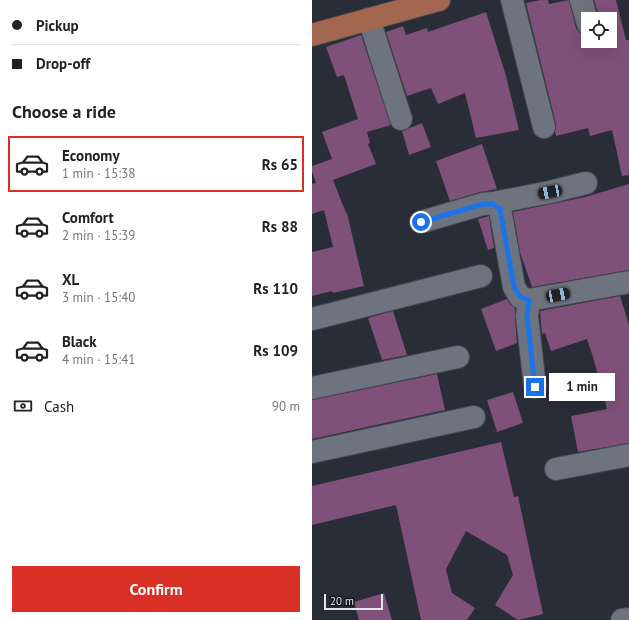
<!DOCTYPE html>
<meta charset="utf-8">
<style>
:root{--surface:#fff;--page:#f2f2f2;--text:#222;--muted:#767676;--line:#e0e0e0;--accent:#d93025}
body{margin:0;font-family:"PT Sans",sans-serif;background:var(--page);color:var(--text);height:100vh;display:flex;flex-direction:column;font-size:15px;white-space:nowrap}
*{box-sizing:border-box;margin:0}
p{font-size:13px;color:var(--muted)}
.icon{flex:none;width:22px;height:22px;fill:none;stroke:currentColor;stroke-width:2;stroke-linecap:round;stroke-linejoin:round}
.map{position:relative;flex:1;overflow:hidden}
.drawer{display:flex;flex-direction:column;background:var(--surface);width:312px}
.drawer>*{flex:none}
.hud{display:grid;align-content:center;height:88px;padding:0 12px;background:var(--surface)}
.buttons{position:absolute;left:269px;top:12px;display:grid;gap:8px}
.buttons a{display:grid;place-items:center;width:36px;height:36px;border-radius:0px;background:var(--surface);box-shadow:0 4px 16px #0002;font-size:20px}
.scale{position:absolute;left:12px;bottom:10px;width:59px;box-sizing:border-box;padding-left:4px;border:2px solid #e2e5eb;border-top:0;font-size:11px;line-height:14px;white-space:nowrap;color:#e2e5eb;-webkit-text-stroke:3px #14161a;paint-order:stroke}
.end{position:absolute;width:18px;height:18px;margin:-9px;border:5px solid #1a73e8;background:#fff;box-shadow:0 0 0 2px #fff}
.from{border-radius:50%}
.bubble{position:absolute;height:28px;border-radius:0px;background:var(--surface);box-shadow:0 4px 16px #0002;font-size:13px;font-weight:700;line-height:28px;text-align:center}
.car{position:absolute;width:12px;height:24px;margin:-12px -6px;border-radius:5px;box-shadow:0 0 3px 1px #0007;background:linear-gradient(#222 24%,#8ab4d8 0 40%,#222 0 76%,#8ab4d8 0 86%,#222 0)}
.hud b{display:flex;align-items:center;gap:14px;height:38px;font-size:15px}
.hud b+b{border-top:1px solid var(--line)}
.hud i{width:10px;height:10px;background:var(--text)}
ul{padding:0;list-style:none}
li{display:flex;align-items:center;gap:12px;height:56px;margin:0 8px 6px;padding:0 4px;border:2px solid transparent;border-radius:0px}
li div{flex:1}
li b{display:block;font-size:15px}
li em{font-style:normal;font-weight:700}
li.on{border-color:var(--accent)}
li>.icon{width:36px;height:36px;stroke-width:1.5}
h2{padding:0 12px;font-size:18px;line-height:48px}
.pay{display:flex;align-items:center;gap:10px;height:44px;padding:0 12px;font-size:15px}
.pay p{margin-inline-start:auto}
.cta{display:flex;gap:8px;margin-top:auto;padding:8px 12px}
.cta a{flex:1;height:46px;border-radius:0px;background:var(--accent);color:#fff;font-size:16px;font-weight:700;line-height:46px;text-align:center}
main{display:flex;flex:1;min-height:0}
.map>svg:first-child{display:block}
.building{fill:#7e507a}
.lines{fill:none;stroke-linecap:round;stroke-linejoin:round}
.minor-casing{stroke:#44484f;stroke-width:24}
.major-casing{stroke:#44484f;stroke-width:24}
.minor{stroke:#6e747f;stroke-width:22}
.major{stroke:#a2674e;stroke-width:22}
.route{stroke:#1a73e8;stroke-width:5}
</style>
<main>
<section class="drawer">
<div class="hud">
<b><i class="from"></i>Pickup</b>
<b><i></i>Drop-off</b>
</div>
<h2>Choose a ride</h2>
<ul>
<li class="on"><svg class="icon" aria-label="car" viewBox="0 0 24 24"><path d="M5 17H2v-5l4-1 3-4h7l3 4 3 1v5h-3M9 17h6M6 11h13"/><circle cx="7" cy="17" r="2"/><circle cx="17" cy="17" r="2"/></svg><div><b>Economy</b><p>1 min · 15:38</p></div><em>Rs 65</em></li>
<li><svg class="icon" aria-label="car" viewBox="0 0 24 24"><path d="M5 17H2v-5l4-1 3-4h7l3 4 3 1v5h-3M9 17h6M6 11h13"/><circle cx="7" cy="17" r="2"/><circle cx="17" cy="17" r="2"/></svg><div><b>Comfort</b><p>2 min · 15:39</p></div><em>Rs 88</em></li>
<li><svg class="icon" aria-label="car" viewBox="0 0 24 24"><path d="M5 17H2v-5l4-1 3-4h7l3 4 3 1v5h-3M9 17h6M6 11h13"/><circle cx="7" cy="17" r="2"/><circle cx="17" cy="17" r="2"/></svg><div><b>XL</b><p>3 min · 15:40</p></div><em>Rs 110</em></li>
<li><svg class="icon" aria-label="car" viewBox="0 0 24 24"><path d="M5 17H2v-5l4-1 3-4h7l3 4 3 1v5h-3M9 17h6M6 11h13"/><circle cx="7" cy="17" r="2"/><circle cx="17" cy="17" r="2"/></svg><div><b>Black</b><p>4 min · 15:41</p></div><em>Rs 109</em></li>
</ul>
<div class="pay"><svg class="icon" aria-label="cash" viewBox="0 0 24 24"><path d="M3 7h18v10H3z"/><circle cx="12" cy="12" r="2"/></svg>Cash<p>90 m</p></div>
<div class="cta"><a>Confirm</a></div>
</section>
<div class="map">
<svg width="317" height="620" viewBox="0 0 317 620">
<rect width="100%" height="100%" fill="#292d37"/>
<path class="building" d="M229 0H236L237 4 257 0 264 28 268 33 276 36V41H298V19H288L282 0H304L314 40H317V175L310 176 300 130 278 136 276 128 244 136 243 132 244 124 214 3Z
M174 12 194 76 207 130 164 138 153 93 126 104 119 88 95 96 74 32 91 26 94 35 115 28 116 32Z
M49 35 79 125 55 132 58 143 56 144 64 164 21 180 34 213H35L52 286 21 293 20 291 0 296V252L21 247 12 210 0 214V184L4 183 0 171V166L20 159 10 132 46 119 32 75 25 77 14 47Z
M110 123 119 147 97 155 90 131Z
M170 144 185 189 168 192 138 201 124 161Z
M317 184V270L220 287 208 252 201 212 273 197Z
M177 216 182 248 176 250 166 219Z
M308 296 317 325V443L266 452 259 416 295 409 281 357 275 339 239 351 233 333 230 334 228 311Z
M195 299 198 304 203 308V317L205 343 184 351 169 309Z
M81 311 95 355 70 360 56 318Z
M125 374 133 410 0 439V400Z
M201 392 211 423 185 432 175 400Z
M189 442 202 497 206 496 231 614 206 620 183 605 201 575 195 555 154 531 134 569 140 593 163 608 155 620H109L84 505 0 525V486Z
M72 593 80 620H47L42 602Z"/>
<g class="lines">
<g class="minor-casing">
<path id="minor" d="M200 0 232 127
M269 0 276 24
M57 19 89 119
M181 203 238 192 274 183
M109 222 171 204 181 203 188 209 202 287 208 297 217 300 317 282
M217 300 215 316 223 387
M0 319 169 276
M0 388 146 357
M0 452 162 417
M244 469 317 455
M310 620 317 619"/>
</g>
<g class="major-casing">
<path id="major" d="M0 35 127 0"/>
</g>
<use href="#minor" class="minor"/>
<use href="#major" class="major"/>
</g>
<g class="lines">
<path class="route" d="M109 222 171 204H181L188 209 202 287 208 297 217 300 215 316 223 387"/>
</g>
</svg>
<div class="buttons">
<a><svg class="icon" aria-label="locate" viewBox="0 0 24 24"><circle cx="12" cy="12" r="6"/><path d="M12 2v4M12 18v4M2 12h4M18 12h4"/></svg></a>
</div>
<div class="scale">20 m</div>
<i class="end from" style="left:109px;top:222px"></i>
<i class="end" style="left:223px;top:387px"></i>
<div class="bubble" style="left:237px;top:373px;width:66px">1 min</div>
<i class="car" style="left:238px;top:192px;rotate:259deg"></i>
<i class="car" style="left:246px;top:295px;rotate:79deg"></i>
</div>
</main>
